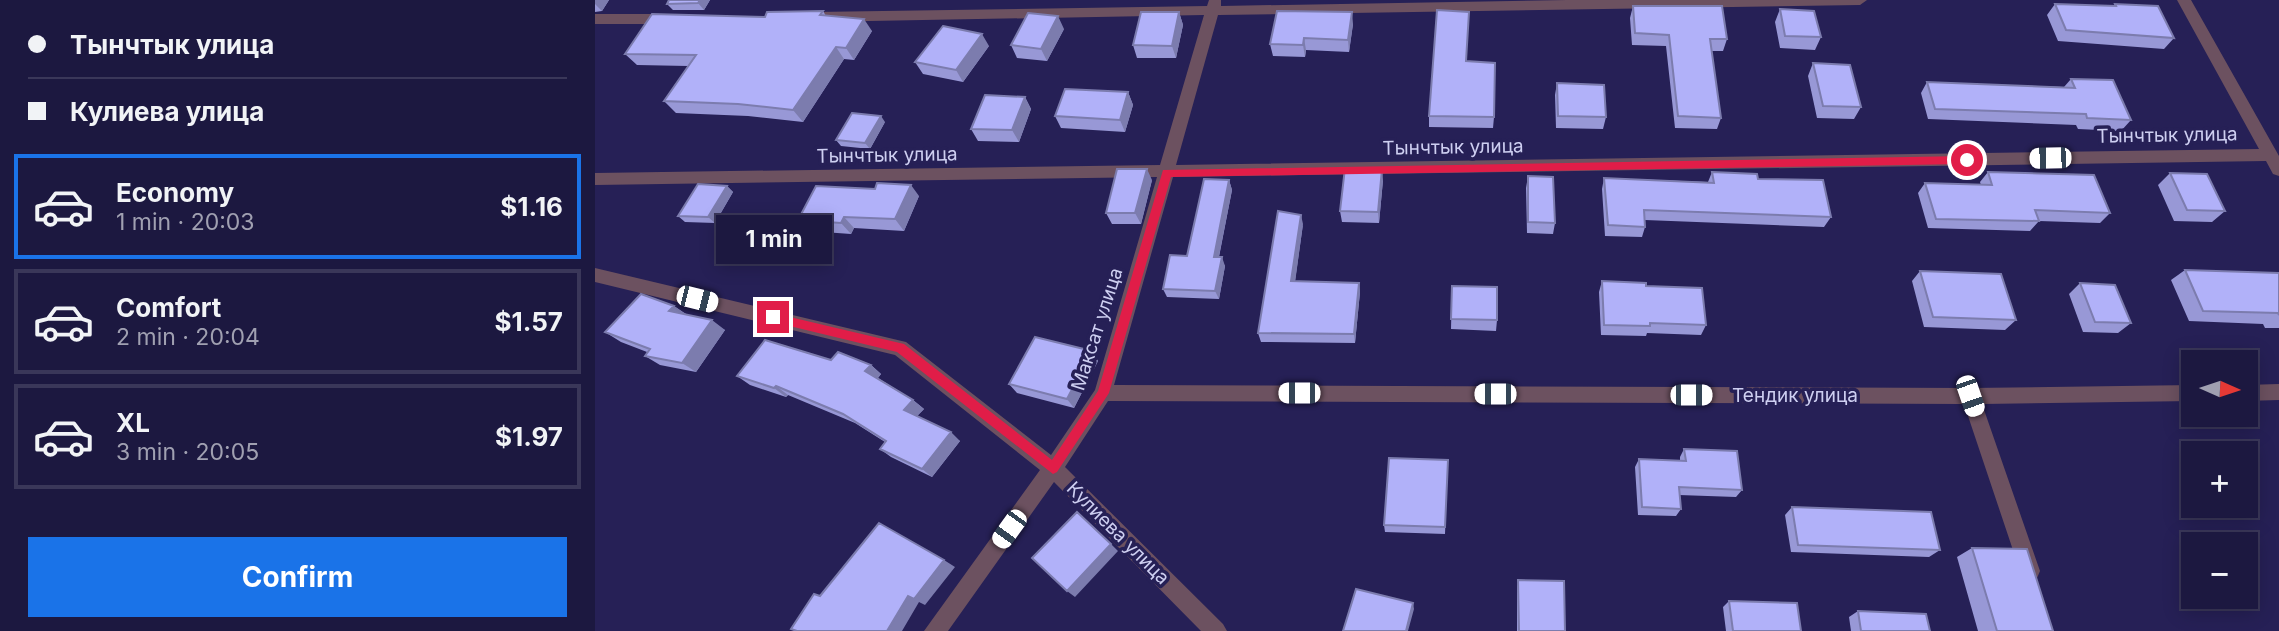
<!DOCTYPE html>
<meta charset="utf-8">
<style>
:root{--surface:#1c1840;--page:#29254b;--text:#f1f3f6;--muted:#a0a0b1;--line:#3a3759;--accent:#1a73e8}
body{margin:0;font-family:Inter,sans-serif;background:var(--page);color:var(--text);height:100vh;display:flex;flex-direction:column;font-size:26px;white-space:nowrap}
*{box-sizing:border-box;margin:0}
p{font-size:23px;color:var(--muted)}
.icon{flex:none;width:38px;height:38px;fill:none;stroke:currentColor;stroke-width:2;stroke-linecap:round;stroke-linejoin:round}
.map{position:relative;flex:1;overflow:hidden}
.details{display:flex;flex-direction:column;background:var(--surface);width:595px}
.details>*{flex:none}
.banner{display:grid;align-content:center;height:154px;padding:0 28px;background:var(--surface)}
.needle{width:46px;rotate:93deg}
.fabs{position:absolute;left:1586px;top:350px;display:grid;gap:14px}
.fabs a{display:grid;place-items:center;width:77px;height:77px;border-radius:0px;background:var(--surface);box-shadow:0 4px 18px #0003,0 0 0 2px var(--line);font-size:35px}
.end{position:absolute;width:32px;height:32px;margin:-16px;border:9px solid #e11d48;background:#fff;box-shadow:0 0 0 4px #fff}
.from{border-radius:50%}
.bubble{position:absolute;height:49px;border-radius:0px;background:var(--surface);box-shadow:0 4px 18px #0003,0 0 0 2px var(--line);font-size:23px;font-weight:700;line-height:49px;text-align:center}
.car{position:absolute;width:21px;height:42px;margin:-21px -10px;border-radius:9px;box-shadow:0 0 5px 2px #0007;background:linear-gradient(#fff 24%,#345 0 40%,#fff 0 76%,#345 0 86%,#fff 0)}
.banner b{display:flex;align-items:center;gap:24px;height:66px;font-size:26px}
.banner b+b{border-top:2px solid var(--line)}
.banner i{width:18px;height:18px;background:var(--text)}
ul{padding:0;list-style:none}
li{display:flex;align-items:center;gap:21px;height:105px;margin:0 14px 10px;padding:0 14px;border:4px solid var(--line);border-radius:0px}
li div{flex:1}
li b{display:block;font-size:26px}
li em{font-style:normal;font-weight:700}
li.current{border-color:var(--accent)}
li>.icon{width:63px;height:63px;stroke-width:1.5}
.cta{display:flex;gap:14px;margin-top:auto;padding:14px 28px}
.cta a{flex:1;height:80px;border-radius:0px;background:var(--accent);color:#fff;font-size:28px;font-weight:700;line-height:80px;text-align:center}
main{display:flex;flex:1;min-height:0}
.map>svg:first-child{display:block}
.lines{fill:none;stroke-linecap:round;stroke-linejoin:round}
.street{fill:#6c5160;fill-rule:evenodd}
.wall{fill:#9898d6}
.shaded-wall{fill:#7c7cae}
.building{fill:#b1b1f9;stroke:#7c7cae;stroke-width:2}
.route{fill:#e11d48}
.labels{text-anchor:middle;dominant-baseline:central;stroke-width:7;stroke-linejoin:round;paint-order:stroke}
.street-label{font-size:19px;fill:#cecff1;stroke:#262056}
</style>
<main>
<section class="details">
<div class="banner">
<b><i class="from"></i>Тынчтык улица</b>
<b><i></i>Кулиева улица</b>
</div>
<ul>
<li class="current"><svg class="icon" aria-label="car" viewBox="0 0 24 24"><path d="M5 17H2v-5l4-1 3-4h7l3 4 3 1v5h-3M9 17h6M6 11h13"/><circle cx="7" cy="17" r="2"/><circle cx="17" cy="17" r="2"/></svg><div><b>Economy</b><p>1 min · 20:03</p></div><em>$1.16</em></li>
<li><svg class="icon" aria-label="car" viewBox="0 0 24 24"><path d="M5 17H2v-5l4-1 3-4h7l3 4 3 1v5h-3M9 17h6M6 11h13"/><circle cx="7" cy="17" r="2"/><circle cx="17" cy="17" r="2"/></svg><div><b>Comfort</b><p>2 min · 20:04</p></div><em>$1.57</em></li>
<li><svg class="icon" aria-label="car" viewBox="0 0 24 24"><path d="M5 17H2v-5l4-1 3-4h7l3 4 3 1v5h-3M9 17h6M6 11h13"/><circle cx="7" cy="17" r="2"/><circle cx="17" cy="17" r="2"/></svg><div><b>XL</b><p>3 min · 20:05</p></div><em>$1.97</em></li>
</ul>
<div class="cta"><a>Confirm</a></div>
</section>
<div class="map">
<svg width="1684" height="631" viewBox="0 0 1684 631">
<rect width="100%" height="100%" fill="#262056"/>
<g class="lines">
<path class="street" d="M614 0H626V6L972 0H1272L1265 5 623 15 581 165 1664 149 1582 0H1596L1684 156V176L1678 174 1671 161 578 177 519 385 1375 388 1598 385V401L1387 404 1445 571 1442 578 1435 581 1428 578 1425 571 1369 404 513 401 470 467 628 624 632 631H606L459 482 353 631H329L445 470 300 355 0 282V268L311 342 456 455 500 390 562 177 0 185V173L565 165 609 15 220 22 213 17 220 12 612 6Z
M0 14H77L84 19 77 24H0Z
M1684 384V400L1650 401V385Z"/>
</g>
<path class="wall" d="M0 0H14L7 11 0 12Z
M74 0H115L109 10H78L72 4Z
M1460 4 1519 6 1520 4 1579 38 1569 49 1463 41 1452 15Z
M1038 6 1132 39 1128 51H1116L1126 118 1122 129 1080 128 1071 46 1037 45 1035 18Z
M1185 9 1226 37 1220 50 1185 48 1180 22Z
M228 11 231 16 277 31 259 60 249 59 208 122 153 116 81 113 69 101 93 66 42 65 30 54 170 17Z
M584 12 588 25 581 58H542L538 45Z
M758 24 754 52 711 50 710 57 678 56 675 44Z
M469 29 452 61 422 58 416 45Z
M394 46 368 82 328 74 320 62Z
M872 61 899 117 898 128 834 127V116Z
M1218 63 1266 107 1259 119 1222 118 1213 76Z
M1476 79 1536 120 1526 131 1483 129 1481 125 1333 119 1326 93 1332 82 1469 87Z
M962 83 1011 117 1008 129 961 128 960 95Z
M533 92 538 105 530 132 466 128 460 116Z
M430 97 436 109 424 142 383 141 376 129Z
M290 122 275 149 246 146 241 140Z
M1117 172 1163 179 1236 217 1229 227 1050 220V227L1047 237 1010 236 1007 189 1009 178 1113 182Z
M1393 172 1515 213 1505 223 1444 221 1435 231 1333 228 1323 193 1330 183 1386 185 1385 182Z
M1575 173 1630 211 1617 222 1579 221 1563 185Z
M933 176 960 223 958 234 932 233 931 188Z
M557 180 546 224H517L511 213Z
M634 180 637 190 624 257 630 266 624 299 572 297 568 289 592 256Z
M788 180 784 223 747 222 745 211Z
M132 186 138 192 120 223 90 222 83 216Z
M324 196 309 231 259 228 256 234 214 231 203 220Z
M708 224 700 281 764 283 765 292 760 343 666 342 663 333Z
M1590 270 1684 273V328H1670L1668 324 1594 321 1576 280Z
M1325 271 1421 320 1410 330 1329 327 1317 281Z
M1007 281 1051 286 1111 325 1106 335 1052 333 1051 336 1006 335 1004 292Z
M1485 283 1536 323 1523 333 1488 332 1474 294Z
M857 286 902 320 901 331 856 329Z
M79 306 91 314 130 330 101 372 65 365 50 356 52 352 26 342 10 332Z
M497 351 503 361 479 408 422 393 414 384Z
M236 360 276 365 286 374 283 378 318 400 329 409 322 416 365 441 337 477 296 457 285 449 290 442 260 423 193 395 191 397 155 385 142 376Z
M1089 449 1147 490 1141 497 1084 495 1086 509 1081 516 1043 515 1040 467 1044 459 1085 461V457Z
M853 460 850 534 790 532 789 525Z
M1197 507 1345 550 1334 557 1196 552 1190 515Z
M1377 548 1458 631H1383L1362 557Z
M923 580 970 631H922V586Z
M1134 601 1206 631H1131L1128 607Z
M1263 611 1335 631H1256L1254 617Z"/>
<path class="shaded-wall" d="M0 0H14L7 11 0 4Z
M105 0H115L109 10 103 3Z
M584 12 588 25 581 58 577 46Z
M757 12 758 24 754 52 753 40Z
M463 16 469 29 452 61 446 49Z
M269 19 277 31 259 60 251 48Z
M387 34 394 46 368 82 361 70Z
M709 38 711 50 710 57 708 45Z
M241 47 249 59 208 122 198 110Z
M533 92 538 105 530 132 525 120Z
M430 97 436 109 424 142 417 130Z
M286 116 290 122 275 149 270 143Z
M552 169 557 180 546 224 540 213Z
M787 169 788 180 784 223 783 212Z
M634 180 637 190 622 266 619 257Z
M316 185 324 196 309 231 300 219Z
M132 186 138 192 120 223 113 217Z
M706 215 708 224 699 290 696 281Z
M249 217 259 228 256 234 246 223Z
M627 257 630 266 624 299 620 291Z
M764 283 765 292 760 343 759 334Z
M79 306 93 316 74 311Z
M117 320 130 330 101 372 87 363Z
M497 351 503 361 479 408 472 399Z
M276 365 286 374 281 380 270 371Z
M181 386 193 395 191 397 179 388Z
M318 400 329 409 319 419 309 410Z
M356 432 365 441 337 477 327 469Z
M516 544 523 551 480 597 472 591Z
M349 560 360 567 330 605 324 602 307 631H292L313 596Z
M818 603 819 609 813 631H811Z"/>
<path class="building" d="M74 0H105L103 3 72 4Z
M1460 4 1521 6 1520 4 1563 6 1579 38 1471 30Z
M1038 6H1127L1132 39H1115L1126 118 1083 116 1074 35 1040 33Z
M1185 9 1219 11 1226 37 1190 36Z
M842 10 874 12 871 61 900 63 899 117 834 116Z
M228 11 225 15 269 19 251 48 241 47 198 110 143 104 69 101 101 55 30 54 57 14 170 17 172 12Z
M682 11 757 12 753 40 709 38 708 45 675 44Z
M546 12H584L577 46 538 45Z
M433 13 463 16 446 49 416 45Z
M348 26 387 34 361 70 320 62Z
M1218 63 1255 65 1266 107 1228 106Z
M1476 79 1518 80 1536 120 1492 118 1491 114 1340 109 1332 82 1480 88Z
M962 83 1009 85 1011 117 963 116Z
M470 89 533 92 525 120 460 116Z
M390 95 430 97 417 130 376 129Z
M257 113 286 116 270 143 241 140Z
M750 168 787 169 783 212 745 211Z
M522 169H552L540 213H511Z
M1117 172 1162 174 1163 179 1228 180 1236 217 1049 210 1050 227 1013 225 1009 178 1119 183Z
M1393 172 1499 175 1515 213 1440 210 1444 221 1341 219 1330 183 1397 185Z
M1575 173 1612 174 1630 211 1592 210Z
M933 176 958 177 960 223 933 222Z
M609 179 634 180 619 257H627L620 291 568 289 575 255 592 256Z
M282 183 316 185 300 219 249 217 246 223 203 220 221 186 280 189Z
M103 184 132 186 113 217 83 216Z
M683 211 706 215 696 281 764 283 759 334 663 333Z
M1590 270 1684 273V315L1683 313 1608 311Z
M1325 271 1406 274 1421 320 1338 317Z
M1007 281 1051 283V286L1107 288 1111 325 1055 323V326L1009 325Z
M1485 283 1520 285 1536 323 1500 322Z
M857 286 902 287V320L856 319Z
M46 294 79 306 74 311 117 320 87 363 50 356 55 349 10 332Z
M440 337 497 351 472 399 414 384Z
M170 340 236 360 243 352 276 365 270 371 318 400 309 410 356 432 327 469 285 449 291 441 248 414 181 386 179 388 142 376Z
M1089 449 1142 451 1147 490 1084 487 1086 509 1047 507 1044 459 1091 461Z
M794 458 853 460 850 527 789 525Z
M1197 507 1336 512 1345 550 1203 545Z
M482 512 516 544 472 591 437 558Z
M284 523 349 560 319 599 313 596 292 631H202L196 629 219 594 225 596Z
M1377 548 1432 549 1458 631H1402Z
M923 580 969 581 970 631H924Z
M761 589 818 603 811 631H748Z
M1134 601 1202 603 1206 631H1138Z
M1263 611 1331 614 1335 631H1266Z"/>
<path class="route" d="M1372 156 1377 160 1372 164 576 177 514 393 462 472 458 474 302 352 178 322 172 317 178 313 309 344 457 460 503 391 568 170Z"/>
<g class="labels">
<g class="street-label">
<text transform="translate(1572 135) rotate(-1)">Тынчтык улица</text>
<text transform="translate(858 147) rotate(-1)">Тынчтык улица</text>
<text transform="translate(292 155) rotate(-1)">Тынчтык улица</text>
<text transform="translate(502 329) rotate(-72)">Максат улица</text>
<text x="1200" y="395">Тендик улица</text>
<text transform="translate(523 533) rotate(45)">Кулиева улица</text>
</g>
</g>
</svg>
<div class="fabs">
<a><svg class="needle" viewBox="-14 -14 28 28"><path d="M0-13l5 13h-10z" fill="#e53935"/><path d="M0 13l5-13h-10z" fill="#a0a0b1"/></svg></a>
<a>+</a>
<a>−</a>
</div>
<i class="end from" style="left:1372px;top:160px"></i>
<i class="end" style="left:178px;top:317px"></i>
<div class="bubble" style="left:121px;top:215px;width:116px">1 min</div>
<i class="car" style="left:1455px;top:158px;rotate:269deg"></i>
<i class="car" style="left:102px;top:299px;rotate:104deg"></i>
<i class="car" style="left:704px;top:393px;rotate:270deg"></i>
<i class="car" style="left:900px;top:394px;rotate:270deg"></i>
<i class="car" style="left:1096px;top:395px;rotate:90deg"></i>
<i class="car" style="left:1375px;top:396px;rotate:161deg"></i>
<i class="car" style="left:414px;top:529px;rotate:216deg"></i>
</div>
</main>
